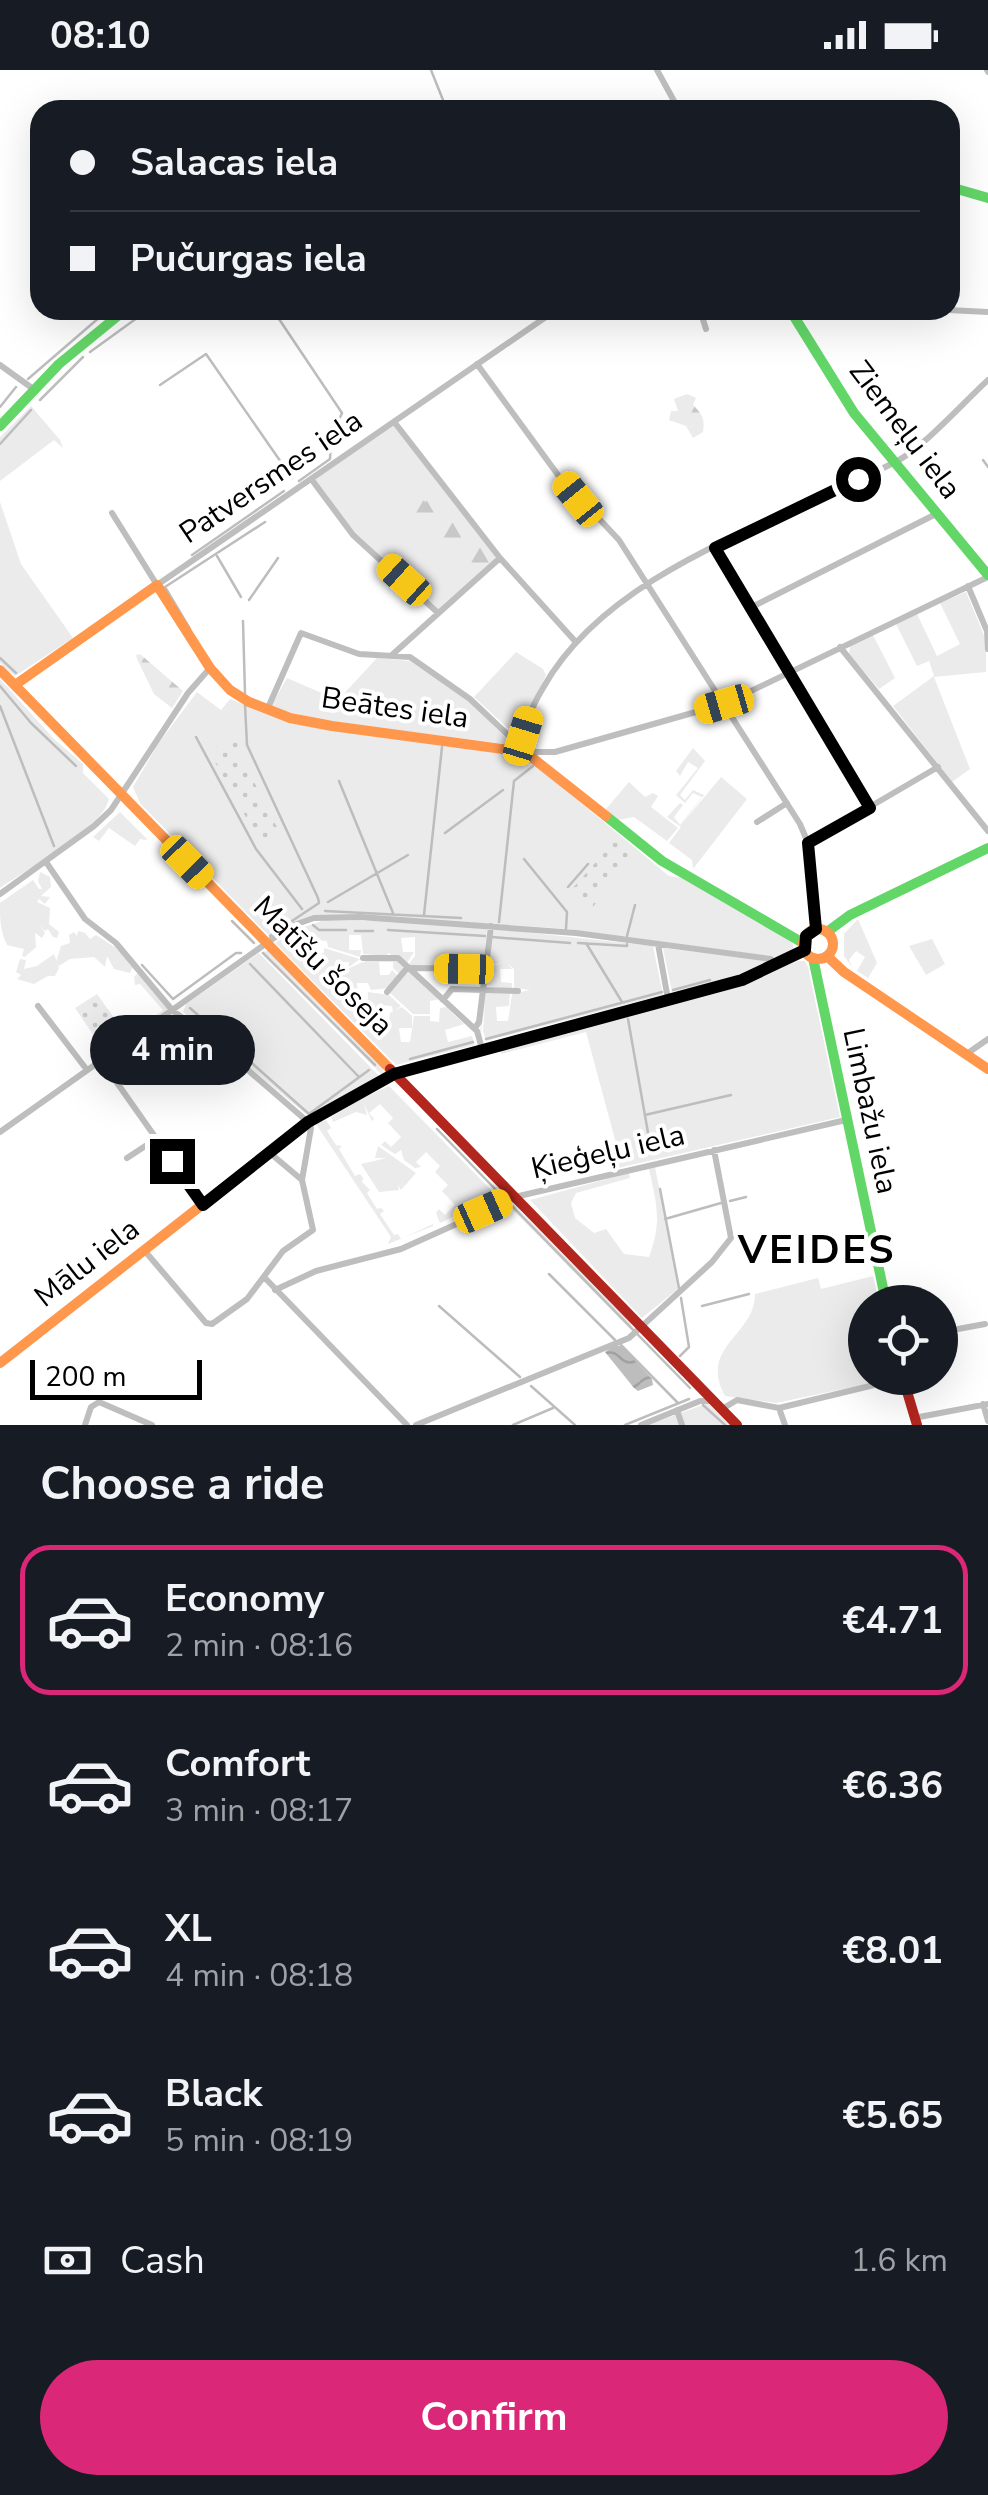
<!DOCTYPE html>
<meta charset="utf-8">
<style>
:root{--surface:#171b24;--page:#242831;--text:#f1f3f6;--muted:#9ea1a6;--line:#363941;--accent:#db2777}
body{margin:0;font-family:"Nunito Sans",sans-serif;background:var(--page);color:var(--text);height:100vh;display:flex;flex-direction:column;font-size:38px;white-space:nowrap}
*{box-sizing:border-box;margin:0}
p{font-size:32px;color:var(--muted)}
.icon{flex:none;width:55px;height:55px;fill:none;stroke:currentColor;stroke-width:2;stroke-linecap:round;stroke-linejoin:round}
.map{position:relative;height:1355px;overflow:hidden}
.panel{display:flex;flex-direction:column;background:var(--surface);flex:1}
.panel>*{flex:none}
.top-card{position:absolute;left:30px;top:30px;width:930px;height:220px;border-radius:30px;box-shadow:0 10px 40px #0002;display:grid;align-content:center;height:220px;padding:0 40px;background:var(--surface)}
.tools{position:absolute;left:848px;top:1215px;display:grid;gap:20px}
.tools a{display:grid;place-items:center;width:110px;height:110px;border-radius:50%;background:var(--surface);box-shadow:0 10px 40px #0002;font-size:50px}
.scale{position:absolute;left:30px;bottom:25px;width:172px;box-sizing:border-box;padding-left:10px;border:5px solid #000;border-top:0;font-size:28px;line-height:35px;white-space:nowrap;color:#000;-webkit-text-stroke:8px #fff;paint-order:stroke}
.end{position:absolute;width:45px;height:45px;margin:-22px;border:12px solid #000;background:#fff;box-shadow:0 0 0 5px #fff}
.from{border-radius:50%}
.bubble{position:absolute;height:70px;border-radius:35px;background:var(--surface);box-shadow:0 10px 40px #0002;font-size:32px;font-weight:700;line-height:70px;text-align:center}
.car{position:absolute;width:30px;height:60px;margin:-30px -15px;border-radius:12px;box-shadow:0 0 8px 2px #0007;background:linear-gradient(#f5c518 24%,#345 0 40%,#f5c518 0 76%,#345 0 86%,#f5c518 0)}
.top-card b{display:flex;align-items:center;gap:35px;height:95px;font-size:38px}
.top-card b+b{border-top:2px solid var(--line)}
.top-card i{width:25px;height:25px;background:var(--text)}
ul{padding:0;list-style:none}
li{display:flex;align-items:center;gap:30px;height:150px;margin:0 20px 15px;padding:0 20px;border:5px solid transparent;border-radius:30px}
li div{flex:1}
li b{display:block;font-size:38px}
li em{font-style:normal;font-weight:700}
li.active{border-color:var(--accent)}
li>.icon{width:90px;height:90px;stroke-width:1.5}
h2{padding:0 40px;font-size:45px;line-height:120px}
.pay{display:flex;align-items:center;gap:25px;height:110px;padding:0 40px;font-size:38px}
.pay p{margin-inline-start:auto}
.button{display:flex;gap:20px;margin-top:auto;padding:20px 40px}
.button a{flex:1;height:115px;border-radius:60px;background:var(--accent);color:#fff;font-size:40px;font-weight:700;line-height:115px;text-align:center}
.status{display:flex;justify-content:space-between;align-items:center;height:70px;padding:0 50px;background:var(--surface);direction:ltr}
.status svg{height:28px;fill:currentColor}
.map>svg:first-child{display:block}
.grass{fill:#ebebeb}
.forest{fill:url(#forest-firs)}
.garden{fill:url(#garden-dots)}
.water{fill:url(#water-waves)}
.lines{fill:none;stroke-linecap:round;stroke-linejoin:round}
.stream{stroke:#bdbdbd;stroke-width:2.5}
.street{stroke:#bebebe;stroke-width:6}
.fast{stroke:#63d668;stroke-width:10}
.slow{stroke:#ff974d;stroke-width:10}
.jam{stroke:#b3261e;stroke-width:10}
.route{stroke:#000;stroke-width:12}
.labels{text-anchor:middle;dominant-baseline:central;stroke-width:8;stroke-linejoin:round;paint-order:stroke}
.street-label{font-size:30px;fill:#000;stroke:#fff}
.district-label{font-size:40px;font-weight:bold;letter-spacing:2.5px;fill:#000;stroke:#fff}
</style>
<div class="status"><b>08:10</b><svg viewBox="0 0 49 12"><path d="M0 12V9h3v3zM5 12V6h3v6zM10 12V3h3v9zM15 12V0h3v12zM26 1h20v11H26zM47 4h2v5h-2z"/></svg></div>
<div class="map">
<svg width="988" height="1355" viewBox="0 0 988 1355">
<defs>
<pattern id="forest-firs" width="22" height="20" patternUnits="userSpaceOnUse" patternTransform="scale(2.5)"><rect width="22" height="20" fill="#ebebeb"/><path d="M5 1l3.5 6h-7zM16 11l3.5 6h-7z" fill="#c8c8c8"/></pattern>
<pattern id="garden-dots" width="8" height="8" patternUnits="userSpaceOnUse" patternTransform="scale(2.5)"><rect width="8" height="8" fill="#ebebeb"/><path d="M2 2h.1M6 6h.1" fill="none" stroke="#c8c8c8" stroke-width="1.8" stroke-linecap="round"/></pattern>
<pattern id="water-waves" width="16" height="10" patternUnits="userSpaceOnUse" patternTransform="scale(2.5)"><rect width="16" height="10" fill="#bdbdbd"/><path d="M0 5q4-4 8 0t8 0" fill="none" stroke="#a1a1a1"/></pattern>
</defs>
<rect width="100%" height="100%" fill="#fff"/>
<path class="grass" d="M31 336 60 370 63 378 54 370 0 411V367Z
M395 353 500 488 437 542 353 465 312 410Z
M0 432 21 494 73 568 15 606 0 593Z
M966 522 986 570V602L934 607 970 699 952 712 893 636 934 606 929 591 917 596 896 554 917 544 937 586 960 574 940 533Z
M873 565 895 608 879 619 849 584 850 576Z
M516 582 543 599 546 605 530 638 521 670 474 627Z
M377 588 410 591 468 630 513 675 333 652 270 638 287 608 338 630Z
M0 609 54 669 83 694V703L109 729C103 758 26 800 0 818Z
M197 622 221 640 230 629 292 653 514 683 528 689 669 806 682 808 792 871 794 880 777 887 566 859 357 845 321 846 271 868 140 733 133 717 158 674Z
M693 678 705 691 680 725 685 730 693 720 704 725 682 754 721 707 747 729 693 799 692 790 669 773 681 757 667 747 680 733 683 735 674 747 680 755 702 727 693 723 685 733 676 725 698 698 688 692 680 706 676 701Z
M629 712 645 727 653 723 658 726 651 737 678 758 667 771 634 747 618 750 606 739Z
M120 742 147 769 146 770 140 769 135 776 109 758 99 771 93 767Z
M40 802 50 807 51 817 41 826 50 827 45 834 39 829 37 832 50 838 49 854 59 862 57 868 53 867 48 859 45 861 40 855 45 863 42 868 35 863 36 877 25 887 22 886 24 879 7 875C0 861 0 849 0 833L33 810 39 819H42L38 811Z
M858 849 877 893 868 908 857 901 865 887 856 881 849 890 853 898 844 886V864Z
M325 850 388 851 487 859 483 899 411 897 408 895 415 886V867L401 868 403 882H414L407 893 388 883 387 886 363 884 361 865H349V880H361L360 887 328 877 327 871 313 870 315 883H324V878L360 889 349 897V892H335L336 905H345L346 900C363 891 386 881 405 895L400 905 393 898V892H379L380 905H389L392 900 399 907 390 918 371 920 368 913H357L358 929H368V922L389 925 401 936 393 942 392 936 378 935 379 951H389L390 943 402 937 412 946V958H399L401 972H410L414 946H430V951L439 952 440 938 446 937 464 954 445 960 448 972 472 966 475 975 396 995 275 873 292 861Z
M497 859 653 876 663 925 486 971 483 961 485 933 481 962 483 971 480 962 485 924 510 921 509 936 496 937 497 951H508L512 924 530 920 514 918V899L508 894 512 899H500L501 912 512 913V919L486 916 487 897 504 893 488 895 492 862Z
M78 861 85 863 90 869 96 865 116 878 169 934V948L155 956 147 954 138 967V959L163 940 140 914 135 915 134 907 138 903 132 898 130 903 114 899 107 886 105 897 94 887 70 889 59 896 56 892 61 876 70 873 69 865 74 862 77 866Z
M932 869 945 894 926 905 909 876Z
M663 878 770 891 726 910 672 922Z
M268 881 383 998 384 1007 261 882Z
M259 883 382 1009 318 1044 307 1045 183 942 186 934Z
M54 884 59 898 55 906H48L34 914 17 909 21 905 16 902 20 889 26 890 24 899 37 896Z
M798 891H805L808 897 840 1047 618 1098 616 1091 620 1088 586 962 501 984 502 979 739 914Z
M408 900 440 929 430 931V944H413L390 923Z
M386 1013 367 1026 389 1016 497 1126 476 1136 470 1134 471 1138 440 1153 436 1143 439 1139 445 1145 455 1135 442 1121 448 1115 435 1102 440 1096 426 1082 416 1092 421 1097 415 1098 404 1090 401 1080 395 1084 381 1075 385 1071 391 1077 401 1067 388 1053 393 1048 380 1034 369 1043 374 1049 372 1051 364 1034 367 1045 356 1042 333 1052 331 1047 365 1026 330 1044 332 1042Z
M326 1050 331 1058 327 1061 336 1075 342 1076 339 1079 355 1106 360 1104 363 1108 362 1112 370 1120 367 1123 377 1139 381 1138 384 1141 380 1144 394 1165 398 1164 401 1169 433 1154V1156L388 1174 391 1167 316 1054Z
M378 1076 416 1103 401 1120 398 1115 399 1120 379 1122 361 1094 387 1088H375Z
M655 1097 679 1218 642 1248 530 1130 629 1103 630 1108 576 1123 571 1133 575 1148 594 1163 606 1159 624 1184 649 1187C662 1152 657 1135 649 1099Z
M507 1134 515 1136 631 1253 632 1261Z
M873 1206 879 1232H865V1308L891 1309 776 1333 725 1326C698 1276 755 1266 755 1224L818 1208 821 1219Z
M708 1333 729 1355H648Z"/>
<path class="forest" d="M687 324 696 328 693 335C702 344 705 348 703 362L693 368 686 356 669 350 671 341H678L674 329Z
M427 415C441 426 466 443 462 466L480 470 490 488V494L481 500 480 494 473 496 467 493 476 482 470 475 465 476 466 483 452 481 442 467 423 460 417 444 409 442 396 425 398 418 410 420 415 432 420 429 426 432 428 427 416 417Z
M140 584 183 621 172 638 154 624 137 589 136 585Z"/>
<path class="garden" d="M238 668 240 684 280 763 260 772 208 680Z
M618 767 634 782 593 837 572 819Z
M97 924 127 966 105 982 75 938Z"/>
<path class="water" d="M613 1276H622L652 1309 653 1315 638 1321 634 1318 605 1282Z"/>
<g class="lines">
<path class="stream" d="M431 0 447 40
M277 240V246L342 343 331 367 330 389 299 411
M90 282 148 240
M28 309 108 240
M160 315 206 284 292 408
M40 330 83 287
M0 337 16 317
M0 374 31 340
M983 390 988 397
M192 485 284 421
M217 486 241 527
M249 530 278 488
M243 551 245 624
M190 559 165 517 265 452
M0 588 16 603
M0 616 31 653 76 696
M245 635 247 675 318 828 319 833 292 851
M0 636 54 776
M196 667 256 779 302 839
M339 711 393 843
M445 763 503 720
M524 789 567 842 566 859
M568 817 588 794
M328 832 408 785
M325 841 461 848
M424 845 442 677
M232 851 254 873
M499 852 514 711 533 696
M313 855 319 860H346
M388 860 485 866
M355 861H373
M270 866 284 856
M627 866 635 835
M492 867 570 873
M578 873 627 876V874
M586 873 622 932
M263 883 375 995
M250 894 359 1007
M142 895 173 929 236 883H241
M673 920 710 910
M190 938 309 1044 369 1000
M628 949 650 1074
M486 969 662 922
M410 989 473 972
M645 1045 731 1025
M437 1059 497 1121
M660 1119 679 1218
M730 1131 746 1127
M512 1136 690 1318
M665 1149 721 1133
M549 1204 615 1270
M439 1236 520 1307
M702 1236 749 1224
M621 1275 678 1333
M680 1286 689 1277 681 1228
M531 1316 575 1355
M703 1335 725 1355
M513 1355 553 1338
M625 1355 689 1329"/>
<path class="street" d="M657 0 679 40
M987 0 988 2
M700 240 706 259
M948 240 988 242
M477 294 558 405 619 470 800 754 808 773 815 859
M0 295 32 318
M395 353 500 488 574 570
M312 410 353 465 437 542
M112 443 157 515 556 240
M715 478 870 738
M968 516 987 561 988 579
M750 538 936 444
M840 577 988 761
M393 584 500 488
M267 640 301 563 359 584 410 587 470 629 525 681
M525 682C522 658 531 638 543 618 610 498 782 452 897 391 923 378 965 331 988 310
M527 682H555L724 634 988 507
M757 752 787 733
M808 773 938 697
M46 792 85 849 116 873 173 941 212 969 308 1052 311 1058 302 1110
M0 824 94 756 111 740 188 623 210 598
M658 874 668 929
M363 888H398L477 961 482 979
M411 898 486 899
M387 922 408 897
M443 930 452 919 518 921
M38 936 87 1000
M475 958 479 952 491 856
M968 983 988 969
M101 990 203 1135
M0 1062 271 870 294 855 314 848 360 847 576 863 771 889 777 894
M127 1088 156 1069
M144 1180 206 1253 212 1254 247 1229 283 1181 313 1160 302 1110 270 1083
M265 1208 407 1355
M275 1220 316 1201 401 1179 519 1126 846 1050
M958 1259 985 1254
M983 1334 988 1351
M779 1338 785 1355
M722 1339 737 1330 779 1338 903 1308
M677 1340 682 1355
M914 1348 988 1334
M85 1355 91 1337 99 1332 152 1355
M416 1355 629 1268 712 1192 731 1168 714 1080
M641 1355 700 1331H714"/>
<path class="fast" d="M950 117 988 128
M790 240 854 343 988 505
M0 356 59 294 125 240
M606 746 662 791 803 873
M827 862 850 845 988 778
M813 888 886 1232"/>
<path class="slow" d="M0 600 390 999
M15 615 157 515 210 598 230 620 249 632 290 648 332 656 525 682 606 746
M803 874a15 15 0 1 1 30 0a15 15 0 1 1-30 0Z
M827 886 844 902 988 999
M0 1293 308 1052 394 1004 742 910 805 880"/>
<path class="jam" d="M390 999 737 1355
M903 1308 917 1355"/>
</g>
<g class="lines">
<path class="route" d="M172 1091 203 1135 308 1052 394 1004 742 910 805 880 806 866 816 859 808 773 870 738 715 478 858 409"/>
</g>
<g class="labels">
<g class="street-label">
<text transform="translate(905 360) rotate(53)">Ziemeļu iela</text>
<text transform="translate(271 407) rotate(-34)">Patversmes iela</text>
<text transform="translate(395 638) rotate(8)">Beātes iela</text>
<text transform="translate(323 896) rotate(45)">Matīšu šoseja</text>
<text transform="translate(870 1041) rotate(78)">Limbažu iela</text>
<text transform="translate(608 1082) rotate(-13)">Ķieģeļu iela</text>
<text transform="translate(87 1193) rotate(-38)">Mālu iela</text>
</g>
<g class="district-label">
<text x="817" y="1180">VEIDES</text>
</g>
</g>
</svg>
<div class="tools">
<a><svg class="icon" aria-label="locate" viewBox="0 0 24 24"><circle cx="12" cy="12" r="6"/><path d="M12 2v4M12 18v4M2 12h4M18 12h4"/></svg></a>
</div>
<div class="scale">200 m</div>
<i class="end from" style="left:858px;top:409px"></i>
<i class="end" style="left:172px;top:1091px"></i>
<div class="bubble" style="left:90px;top:945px;width:165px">4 min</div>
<i class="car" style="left:578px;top:429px;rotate:321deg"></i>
<i class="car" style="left:404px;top:510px;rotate:312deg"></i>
<i class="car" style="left:724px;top:634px;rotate:254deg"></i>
<i class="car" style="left:523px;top:666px;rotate:17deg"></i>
<i class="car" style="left:187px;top:792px;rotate:136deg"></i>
<i class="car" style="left:464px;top:899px;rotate:271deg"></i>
<i class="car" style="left:483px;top:1141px;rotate:66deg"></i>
<div class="top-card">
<b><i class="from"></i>Salacas iela</b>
<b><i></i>Pučurgas iela</b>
</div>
</div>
<section class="panel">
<h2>Choose a ride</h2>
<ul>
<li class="active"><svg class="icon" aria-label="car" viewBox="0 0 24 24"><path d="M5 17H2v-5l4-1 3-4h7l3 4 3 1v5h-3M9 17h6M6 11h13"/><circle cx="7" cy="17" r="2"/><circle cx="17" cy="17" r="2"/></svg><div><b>Economy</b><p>2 min · 08:16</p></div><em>€4.71</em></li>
<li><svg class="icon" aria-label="car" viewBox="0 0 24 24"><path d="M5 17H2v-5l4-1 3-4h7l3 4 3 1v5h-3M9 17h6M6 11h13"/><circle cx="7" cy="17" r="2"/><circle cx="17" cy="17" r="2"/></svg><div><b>Comfort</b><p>3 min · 08:17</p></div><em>€6.36</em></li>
<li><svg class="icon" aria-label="car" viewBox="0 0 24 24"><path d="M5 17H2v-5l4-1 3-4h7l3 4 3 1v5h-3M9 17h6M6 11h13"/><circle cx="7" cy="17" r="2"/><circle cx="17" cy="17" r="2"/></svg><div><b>XL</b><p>4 min · 08:18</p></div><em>€8.01</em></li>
<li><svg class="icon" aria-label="car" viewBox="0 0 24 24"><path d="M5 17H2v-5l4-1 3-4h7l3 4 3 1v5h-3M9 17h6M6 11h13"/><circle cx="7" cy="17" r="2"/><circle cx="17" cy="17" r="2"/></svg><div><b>Black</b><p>5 min · 08:19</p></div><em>€5.65</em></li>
</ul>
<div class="pay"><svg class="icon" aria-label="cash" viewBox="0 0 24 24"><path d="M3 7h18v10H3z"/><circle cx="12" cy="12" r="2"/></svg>Cash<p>1.6 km</p></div>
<div class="button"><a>Confirm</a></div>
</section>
